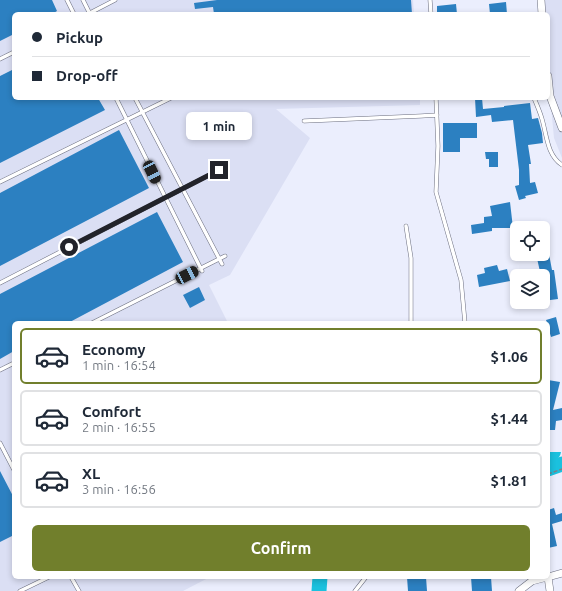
<!DOCTYPE html>
<meta charset="utf-8">
<style>
:root{--surface:#fff;--page:#f2f2f3;--text:#1f2937;--muted:#747a83;--line:#e0e1e3;--accent:#717f2c}
body{margin:0;font-family:Ubuntu,sans-serif;background:var(--page);color:var(--text);height:100vh;display:flex;flex-direction:column;font-size:15px;white-space:nowrap}
*{box-sizing:border-box;margin:0}
p{font-size:13px;color:var(--muted)}
.icon{flex:none;width:22px;height:22px;fill:none;stroke:currentColor;stroke-width:2;stroke-linecap:round;stroke-linejoin:round}
.map{position:relative;flex:1;overflow:hidden}
.panel{position:absolute;left:12px;top:321px;width:538px;height:258px;display:flex;flex-direction:column;background:var(--surface);border-radius:6px;box-shadow:0 2px 6px #0003}
.panel>*{flex:none}
.banner{position:absolute;left:12px;top:12px;width:538px;height:88px;border-radius:6px;box-shadow:0 2px 6px #0003;display:grid;align-content:center;height:88px;padding:0 20px;background:var(--surface)}
.controls{position:absolute;left:510px;top:221px;display:grid;gap:8px}
.controls a{display:grid;place-items:center;width:40px;height:40px;border-radius:6px;background:var(--surface);box-shadow:0 2px 6px #0003;font-size:20px}
.end{position:absolute;width:18px;height:18px;margin:-9px;border:5px solid #22232a;background:#fff;box-shadow:0 0 0 2px #fff}
.from{border-radius:50%}
.bubble{position:absolute;height:28px;border-radius:6px;background:var(--surface);box-shadow:0 2px 6px #0003;font-size:13px;font-weight:700;line-height:28px;text-align:center}
.car{position:absolute;width:12px;height:24px;margin:-12px -6px;border-radius:5px;box-shadow:0 0 3px 1px #0007;background:linear-gradient(#222 24%,#8ab4d8 0 40%,#222 0 76%,#8ab4d8 0 86%,#222 0)}
.banner b{display:flex;align-items:center;gap:14px;height:38px;font-size:15px}
.banner b+b{border-top:1px solid var(--line)}
.banner i{width:10px;height:10px;background:var(--text)}
ul{padding:7px 0 0;list-style:none}
li{display:flex;align-items:center;gap:12px;height:56px;margin:0 8px 6px;padding:0 12px;border:2px solid var(--line);border-radius:6px}
li div{flex:1}
li b{display:block;font-size:15px}
li em{font-style:normal;font-weight:700}
li.on{border-color:var(--accent)}
li>.icon{width:36px;height:36px;stroke-width:1.5}
.cta{display:flex;gap:8px;margin-top:auto;padding:8px 20px}
.cta a{flex:1;height:46px;border-radius:6px;background:var(--accent);color:#fff;font-size:16px;font-weight:700;line-height:46px;text-align:center}
.map>svg:first-child{display:block}
.built{fill:#dbdff4}
.water{fill:#1bc1de}
.lines{fill:none;stroke-linecap:round;stroke-linejoin:round}
.river{stroke:#1bc1de;stroke-width:15}
.building{fill:#2c80c1}
.service-casing{stroke:#6b6e7f;stroke-width:4.5}
.minor-casing{stroke:#6b6e7f;stroke-width:8}
.path{stroke:#7d7f8a;stroke-width:1.5;stroke-dasharray:4 2;stroke-linecap:butt}
.service{stroke:#fff;stroke-width:3.5}
.minor{stroke:#fff;stroke-width:7}
.route{stroke:#22232a;stroke-width:5}
</style>
<div class="map">
<svg width="562" height="591" viewBox="0 0 562 591">
<rect width="100%" height="100%" fill="#ebeefd"/>
<path class="built" d="M0 0H413L414 14H14V98H420V105L276 109 310 138 230 275 209 285 228 323H14V577H210L183 591H0Z
M541 0H562V158L554 138 549 85 548 76V14H542Z"/>
<path class="water" d="M548 452H561C560 459 554 462 548 464Z"/>
<g class="lines">
<path class="river" d="M548 469 562 464
M319 591 320 577"/>
</g>
<path class="building" d="M0 0H52L57 11 52 14H14V34L0 41Z
M217 0H411L412 14H214L213 7 195 9 194 3Z
M506 2 507 14H490L489 4Z
M456 4 457 14H437V6Z
M14 69V98H98L105 110 0 163V76Z
M475 98H482L483 109 504 107V106L530 103 532 119 538 118 542 133 543 143 528 145 531 164H529L530 183 535 182 538 193 525 196 526 198 519 200 515 186 519 185V170L513 120 492 122 491 115 476 117Z
M443 123H477V138H460V152H443Z
M119 130 149 188 0 266V193Z
M485 152H498V167H489V159H486Z
M510 202 513 228H492V231L472 234 471 225 484 223V217L492 216 490 206Z
M157 212 183 262 68 323H14V351L0 359V294Z
M536 254H549L552 270H554L558 299 543 301V276H541Z
M497 265 499 271 507 269 510 281 479 287 477 275 485 273 484 268Z
M199 287 205 300 190 308 183 295Z
M556 317 560 334 551 337 548 327V323H547L546 320Z
M548 380 560 382 553 410 562 408V420L556 421 555 430H548Z
M0 471 14 498V535L0 542Z
M554 508 556 515 562 513V521L552 524 557 546 548 548V510Z
M407 577H426L427 591H408Z
M471 577H491L492 591H472Z"/>
<g class="lines">
<g class="service-casing">
<path id="service" d="M67 0 74 14
M83 0 90 14
M430 0 431 14
M88 14 115 0
M0 59 14 52
M116 98 202 271
M135 98 222 264
M436 98 438 146 436 192 461 280 465 323
M534 98C537 105 540 112 542 119 547 136 547 155 562 165
M304 121 421 116 437 115
M0 182 171 98
M406 226 411 258V323
M0 283 219 170
M92 323 225 256
M0 370 14 363
M0 443 14 470
M71 577 79 591
M20 591 49 577
M355 591 366 577"/>
</g>
<g class="minor-casing">
<path id="minor" d="M541 0 542 14
M548 76 550 96 562 128
M548 577 562 573
M548 577 550 591
M519 591 532 581 547 577"/>
</g>
<path class="path" d="M548 474 562 469"/>
<use href="#service" class="service"/>
<use href="#minor" class="minor"/>
</g>
<g class="lines">
<path class="route" d="M69 247 219 170"/>
</g>
</svg>
<div class="controls">
<a><svg class="icon" aria-label="locate" viewBox="0 0 24 24"><circle cx="12" cy="12" r="6"/><path d="M12 2v4M12 18v4M2 12h4M18 12h4"/></svg></a>
<a><svg class="icon" aria-label="layers" viewBox="0 0 24 24"><path d="M12 4l9 5-9 5-9-5zM3 14l9 5 9-5"/></svg></a>
</div>
<i class="end from" style="left:69px;top:247px"></i>
<i class="end" style="left:219px;top:170px"></i>
<div class="bubble" style="left:186px;top:112px;width:66px">1 min</div>
<i class="car" style="left:152px;top:172px;rotate:154deg"></i>
<i class="car" style="left:187px;top:275px;rotate:63deg"></i>
<div class="banner">
<b><i class="from"></i>Pickup</b>
<b><i></i>Drop-off</b>
</div>
<section class="panel">
<ul>
<li class="on"><svg class="icon" aria-label="car" viewBox="0 0 24 24"><path d="M5 17H2v-5l4-1 3-4h7l3 4 3 1v5h-3M9 17h6M6 11h13"/><circle cx="7" cy="17" r="2"/><circle cx="17" cy="17" r="2"/></svg><div><b>Economy</b><p>1 min · 16:54</p></div><em>$1.06</em></li>
<li><svg class="icon" aria-label="car" viewBox="0 0 24 24"><path d="M5 17H2v-5l4-1 3-4h7l3 4 3 1v5h-3M9 17h6M6 11h13"/><circle cx="7" cy="17" r="2"/><circle cx="17" cy="17" r="2"/></svg><div><b>Comfort</b><p>2 min · 16:55</p></div><em>$1.44</em></li>
<li><svg class="icon" aria-label="car" viewBox="0 0 24 24"><path d="M5 17H2v-5l4-1 3-4h7l3 4 3 1v5h-3M9 17h6M6 11h13"/><circle cx="7" cy="17" r="2"/><circle cx="17" cy="17" r="2"/></svg><div><b>XL</b><p>3 min · 16:56</p></div><em>$1.81</em></li>
</ul>
<div class="cta"><a>Confirm</a></div>
</section>
</div>
